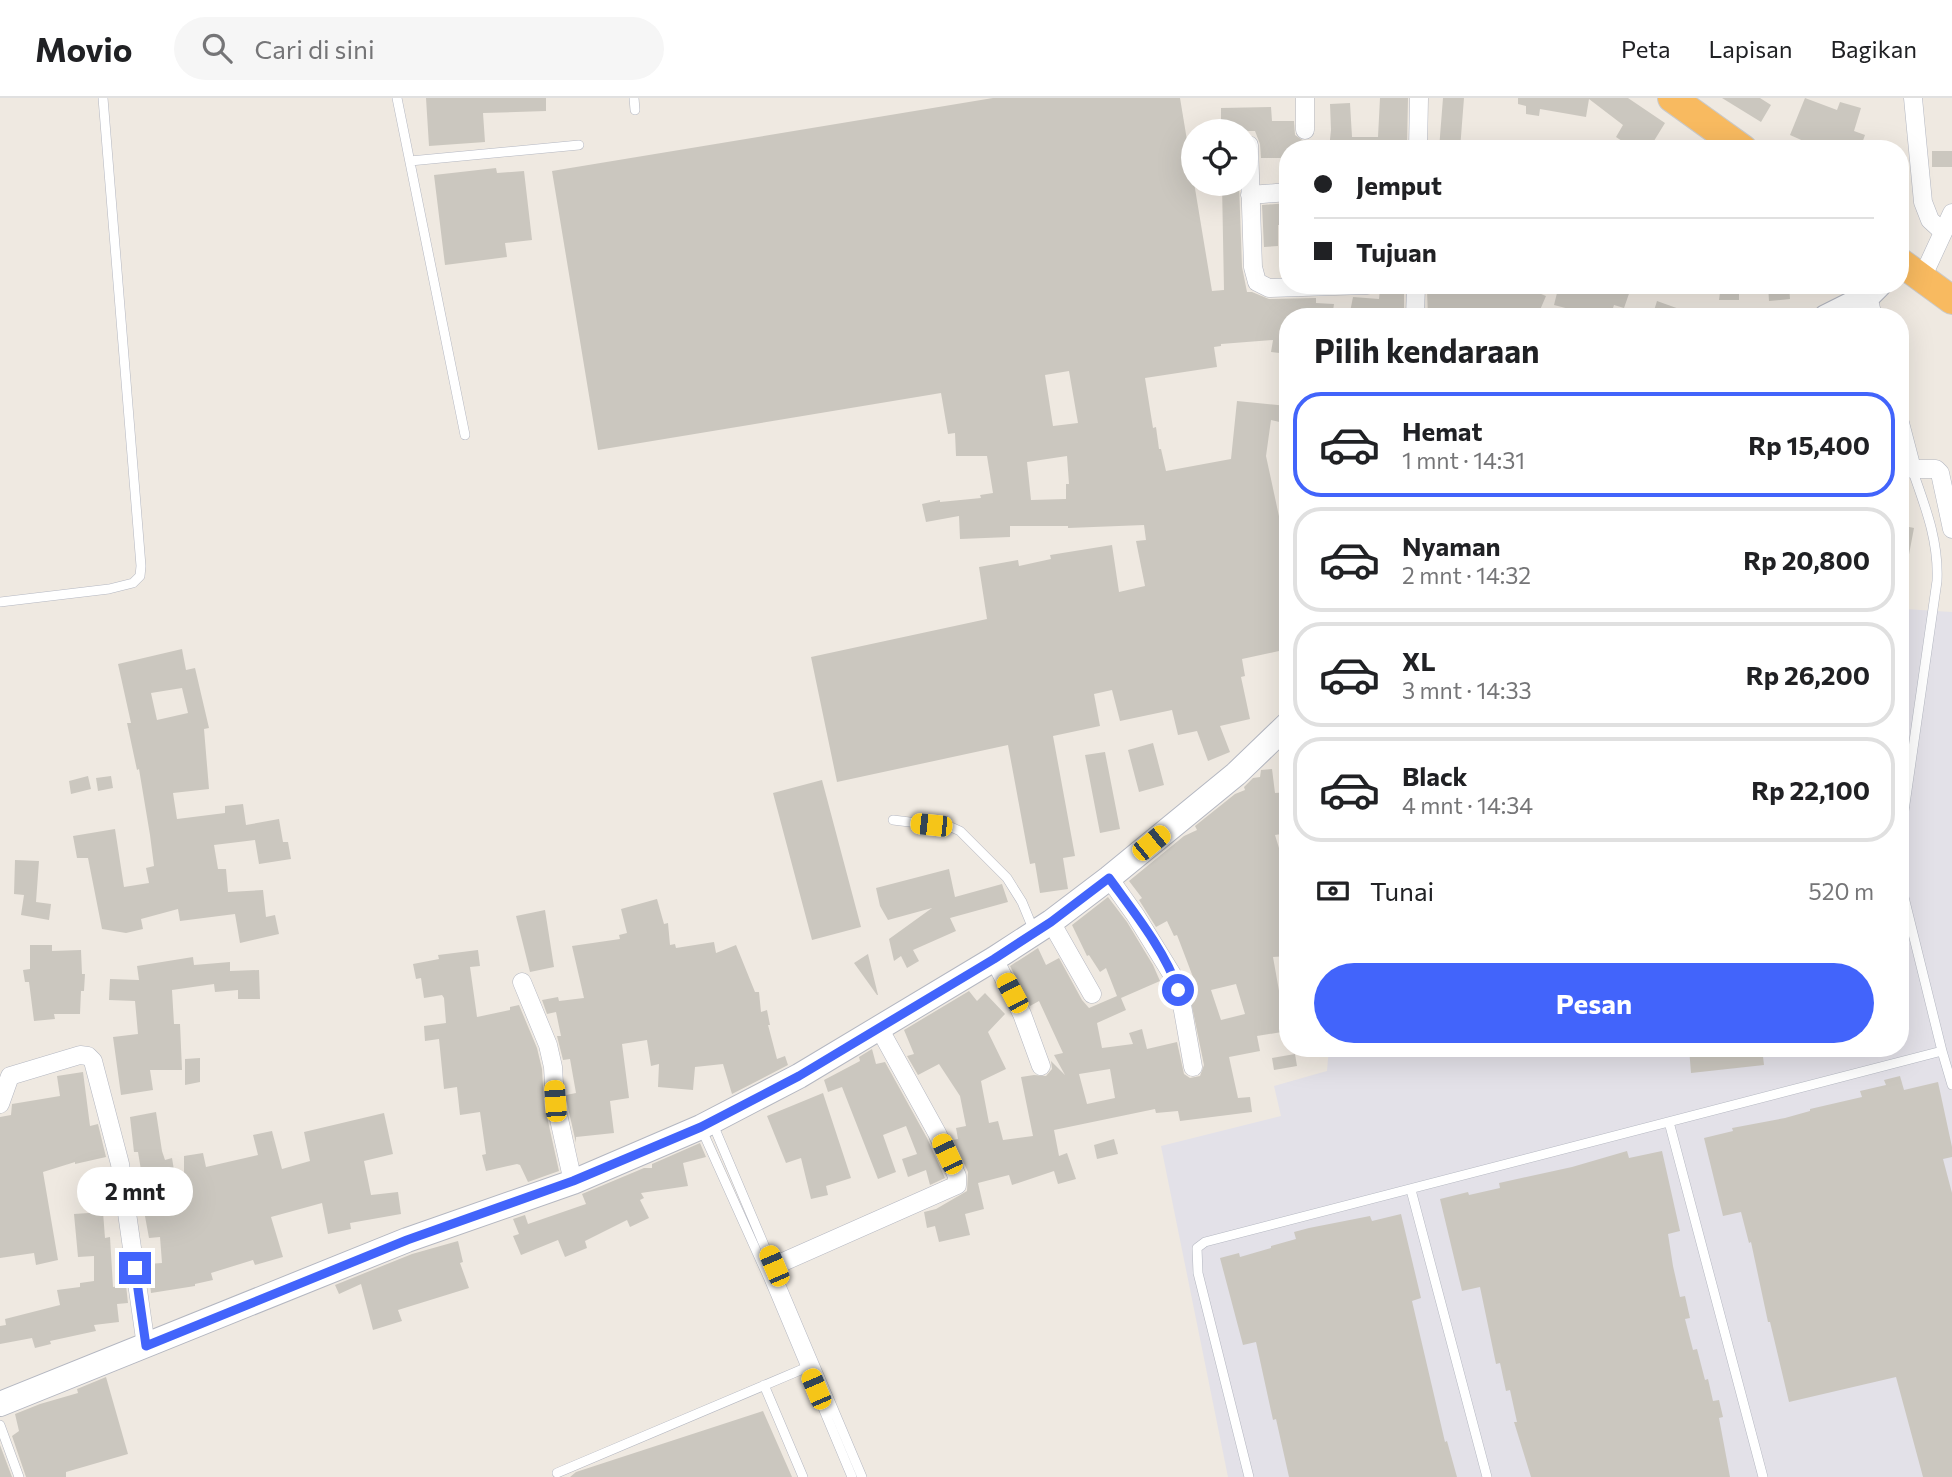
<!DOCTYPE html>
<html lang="id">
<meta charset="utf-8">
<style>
:root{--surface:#fff;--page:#f6f6f6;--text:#202124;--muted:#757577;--line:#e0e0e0;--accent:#4264fb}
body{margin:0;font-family:Commissioner,sans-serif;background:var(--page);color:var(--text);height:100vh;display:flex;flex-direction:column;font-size:26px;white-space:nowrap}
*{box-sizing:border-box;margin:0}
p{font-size:23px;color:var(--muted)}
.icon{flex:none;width:38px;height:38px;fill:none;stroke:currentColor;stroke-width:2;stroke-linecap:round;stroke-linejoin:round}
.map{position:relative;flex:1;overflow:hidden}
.side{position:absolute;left:1279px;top:210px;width:630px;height:749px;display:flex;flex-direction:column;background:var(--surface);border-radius:28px;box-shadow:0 7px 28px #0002}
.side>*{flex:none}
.top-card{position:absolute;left:1279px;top:42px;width:630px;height:154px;border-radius:28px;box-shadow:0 7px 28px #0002;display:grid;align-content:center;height:154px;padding:0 35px;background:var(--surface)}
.tools{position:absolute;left:1181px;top:21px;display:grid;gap:14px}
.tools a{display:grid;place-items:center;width:77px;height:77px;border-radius:50%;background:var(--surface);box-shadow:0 7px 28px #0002;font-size:35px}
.end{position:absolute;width:32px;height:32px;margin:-16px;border:9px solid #4264fb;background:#fff;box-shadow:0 0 0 4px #fff}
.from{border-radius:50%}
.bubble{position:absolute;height:49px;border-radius:24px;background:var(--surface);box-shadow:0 7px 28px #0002;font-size:23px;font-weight:700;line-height:49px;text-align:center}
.car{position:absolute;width:21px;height:42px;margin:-21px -10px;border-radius:9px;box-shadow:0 0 5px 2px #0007;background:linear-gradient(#f5c518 24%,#345 0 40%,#f5c518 0 76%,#345 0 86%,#f5c518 0)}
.top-card b{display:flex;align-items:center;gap:24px;height:66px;font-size:26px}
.top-card b+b{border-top:2px solid var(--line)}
.top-card i{width:18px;height:18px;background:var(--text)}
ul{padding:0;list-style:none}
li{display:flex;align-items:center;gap:21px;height:105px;margin:0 14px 10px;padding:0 21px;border:4px solid var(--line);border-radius:28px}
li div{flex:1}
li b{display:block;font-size:26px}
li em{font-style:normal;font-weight:700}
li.current{border-color:var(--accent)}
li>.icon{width:63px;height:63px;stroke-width:1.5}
h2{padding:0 35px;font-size:32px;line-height:84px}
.pay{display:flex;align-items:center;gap:18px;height:77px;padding:0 35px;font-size:26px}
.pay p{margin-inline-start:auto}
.cta{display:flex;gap:14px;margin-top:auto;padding:14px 35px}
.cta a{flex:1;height:80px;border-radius:42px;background:var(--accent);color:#fff;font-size:28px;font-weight:700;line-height:80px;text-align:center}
header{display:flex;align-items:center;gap:42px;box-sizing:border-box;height:98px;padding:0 35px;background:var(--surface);border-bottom:2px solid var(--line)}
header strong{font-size:33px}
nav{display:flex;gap:38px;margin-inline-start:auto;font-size:24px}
.search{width:490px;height:63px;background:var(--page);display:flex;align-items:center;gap:18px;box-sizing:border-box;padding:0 24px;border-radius:38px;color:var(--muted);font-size:26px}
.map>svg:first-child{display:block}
.industrial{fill:#e3e1e8}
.building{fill:#cbc7bf;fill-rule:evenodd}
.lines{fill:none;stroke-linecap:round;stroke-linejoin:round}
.service-casing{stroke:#b4b7c1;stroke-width:10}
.minor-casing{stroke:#b4b7c1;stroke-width:19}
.secondary-casing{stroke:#b4b7c1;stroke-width:26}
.trunk-casing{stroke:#c9c9c9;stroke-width:30}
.service{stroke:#fff;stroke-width:9}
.minor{stroke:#fff;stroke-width:18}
.secondary{stroke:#fff;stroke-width:24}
.trunk{stroke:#f8ba60;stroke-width:28}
.route{stroke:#4264fb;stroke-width:9}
</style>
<header>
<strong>Movio</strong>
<div class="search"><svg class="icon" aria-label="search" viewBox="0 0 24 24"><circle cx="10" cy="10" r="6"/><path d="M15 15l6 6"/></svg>Cari di sini</div>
<nav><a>Peta</a><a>Lapisan</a><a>Bagikan</a></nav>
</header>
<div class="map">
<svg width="1952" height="1379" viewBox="0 0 1952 1379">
<rect width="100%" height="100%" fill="#efe9e1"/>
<path class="industrial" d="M1901 503 1905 511 1952 514V1379H1228L1161 1048 1281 1018 1274 988 1327 973 1329 950H1900Z"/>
<path class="building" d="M426 0H546V13L483 15 485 44 429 48Z
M993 0H1180L1212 193 1224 192 1222 86H1239L1242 169 1247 194H1252L1269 201 1316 200V205L1334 206 1332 219H1288V256L1271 254 1273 242 1221 246V248L1214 249 1217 269 1145 280 1153 330 1156 329 1159 351H1161L1166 373 1231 361 1237 303 1288 308V326L1271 322 1266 358 1288 460V551L1242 561 1245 578 1241 579 1250 621 1220 628 1230 654 1208 663 1197 633 1178 637 1172 612 1120 623 1112 592 1094 596 1100 628 1053 638 1075 758 1063 760 1068 791 1040 795 1035 765 1030 766 1008 647 837 684 811 559 987 521 979 469 1018 462 1019 468 1051 461 1050 457 1112 447 1119 494 1145 488 1136 443 1146 442 1144 427 1068 430V428H1010V439L960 441 959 418 926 424 922 406 940 402V404L981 400 980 397 993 395 987 358H956L955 335 948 336 941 295 598 352 552 73ZM1069 273 1078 325 1053 328 1045 277ZM1067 358 1069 386H1066V401L1031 402 1027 364Z
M1380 0H1408L1407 46 1380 45 1379 51H1329L1331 32 1330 6 1350 5 1352 39H1378Z
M1443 0H1464L1460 51H1439Z
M1518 0H1628L1665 25 1649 51H1634L1616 39 1623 27 1589 1 1586 19 1540 11 1539 18 1526 16V8L1518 6Z
M1722 0H1760L1771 7 1761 24Z
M1805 0 1837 12 1840 4 1861 10 1854 33 1865 37 1860 51H1806L1808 45 1790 37Z
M1271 9 1272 23H1294L1295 37 1304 43V51H1288V60H1261L1260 46 1255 33H1221V10Z
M1932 53H1952V69H1932Z
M496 70 497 75 524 73 532 142 505 145 507 159 445 167 434 77Z
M1288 105V127H1278V148L1264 149 1262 107Z
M1457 187H1519L1546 198 1537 219 1481 217V219H1428L1427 192 1456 194Z
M1559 187H1579L1603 194 1604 187H1632L1624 210 1614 207 1610 219H1600L1554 207Z
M1721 187H1739V202H1719Z
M1768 187H1789L1790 201 1769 203Z
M1380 191 1404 194V213H1400L1399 219H1349L1353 199 1379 201Z
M1657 203 1696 217V219H1652Z
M1900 427 1914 430 1907 467 1900 466Z
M182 551 186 572 195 570 209 630 204 631 209 691 173 695 177 721 225 715V708L243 706 246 727 279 721 283 744H288L291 761 259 766 255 742 214 747 218 771H226L228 794 263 792 266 819 275 817 279 836 240 845 235 816 180 823 178 811 141 821 143 831 126 835 102 831 88 760H77L73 738 115 731 124 789 149 785 146 770 154 768 150 737 139 671 137 672 127 625H131L118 566ZM182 590 188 615 157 622 151 595Z
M1153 645 1164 687 1139 694 1128 652Z
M1105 654 1120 731 1100 735 1085 657Z
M1272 671 1275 695 1288 694V735L1275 737 1286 773 1288 772V858L1273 859 1281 904 1288 903V933L1257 938 1260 953 1229 959 1238 1000 1250 999 1252 1014 1180 1023 1178 1013 1156 1015 1155 1011 1054 1032 1059 1058 1067 1055 1076 1081 1058 1086 1054 1073 1012 1087 1009 1077 978 1085 984 1111 965 1116 970 1137 939 1144 935 1128 927 1130 924 1114 936 1111 967 1093 968 1074 953 1042 958 1041 956 1030 966 1028 960 998 939 966 918 977 907 958 914 956 904 932 969 893 977 903 985 895 1005 916 988 934 1006 971 981 983 989 1025 998 1023 1003 1042 1033 1038 1021 979 1034 977 1046 978 1052 971 1051 963 1065 977 1054 957 1063 955 1039 903 1030 908 1010 868 1038 850 1046 867 1059 860 1082 902 1089 910 1117 898 1106 870 1100 874 1089 857 1087 858 1072 827 1108 799 1127 824 1153 867 1160 883 1121 900 1126 912 1097 925 1102 950 1133 946 1129 935 1142 931 1147 951 1177 944 1184 976 1190 980 1200 978 1204 967 1188 889 1196 887 1185 858 1177 837 1174 838 1167 823 1156 829 1139 802 1142 800 1129 783 1184 738 1197 732 1195 728 1235 696 1245 692 1244 689 1253 680 1260 679 1261 672ZM1236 886 1245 916 1221 922 1211 892ZM1110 971 1115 1000 1087 1006 1079 976Z
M88 678 91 691 71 696 69 683Z
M111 678 113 690 98 693 96 680Z
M822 682 861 829 812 842 773 695Z
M15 762 39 763 36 804 51 806 49 822 21 817 24 797 14 796Z
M949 771 955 799 1002 786 1008 804 950 820 956 833 913 852 919 863 907 870 901 858 894 863 889 841 932 810 888 822 880 808 876 790Z
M657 801 664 826 668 825 670 847 675 846 676 850 714 844 716 855 736 847 755 894H759L761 914 767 912 770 927H768L777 961 785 958 788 967 732 996 723 966 695 969 693 992 658 989 659 966 651 968 647 942 622 946 629 1000 610 1003 614 1035 576 1039V1045L566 1001V997L576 995 570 961 563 962 557 938H561L556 914 547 916 542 902 558 899 559 903 584 900 572 848 620 841 619 837 627 835 621 811Z
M545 812 554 869 530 874 516 818Z
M30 847H52V853L81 852 82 876H85L84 893H81L80 916H54L55 921 34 923 29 884H25L23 872 30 871Z
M478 852 480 868 470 869 477 919 510 912V909L519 907 537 950 542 971 544 1005 559 1073 528 1084 520 1067 517 1066 486 1073 482 1057 486 1056 480 1014 460 1017 457 989 444 991 439 941 425 943 424 928 446 925 444 900 442 897 424 900 421 880 416 881 413 866 439 861 438 857Z
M868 856 878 897H877L854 865Z
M193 859 194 867 230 864V873L259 872 260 901H238V892L215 894 214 886 172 892 174 926H180L182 972H150L153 992 121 997 113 939 138 936 135 903 109 902 110 881 139 882 137 868Z
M1689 950H1762L1764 967 1691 975Z
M872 951 876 966 885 964 927 1040 945 1080 930 1087 926 1072 908 1079 902 1061 917 1056 906 1028 883 1037 896 1074 878 1081 842 989 828 994 824 982 860 963 859 959Z
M1295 956 1297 968 1274 972 1272 960Z
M200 960V984L185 987V961Z
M83 974 90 1028 98 1026 106 1059 75 1066V1064L43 1074 58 1162 36 1167 34 1155 0 1160V1019L11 1017 12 1006 60 998 57 978Z
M1900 978 1904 992 1938 984 1952 1049V1059L1943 1061 1952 1095V1379H1923L1896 1279 1789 1304 1770 1224H1768L1751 1144 1749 1145 1741 1114 1723 1118 1704 1040 1733 1033 1732 1030 1785 1020 1810 1013V1011L1862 999 1860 993 1886 987 1884 982Z
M823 995 851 1080 826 1088 828 1097 811 1101 801 1060 786 1065 767 1018Z
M156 1014 162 1053 165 1062 172 1060 175 1078 184 1077V1058L203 1055 206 1069 258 1057 253 1037 272 1033 282 1071 310 1063 304 1034 384 1015 393 1056 364 1063 371 1097 398 1094 401 1116 350 1125 351 1131 328 1136 322 1105 271 1119 283 1159 255 1167 253 1162 211 1175 213 1182 195 1186V1188L151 1195 148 1166 162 1165 160 1139 149 1140 140 1091 144 1090 138 1054H134L130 1019Z
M1114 1041 1118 1056 1097 1061 1094 1047Z
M700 1045 706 1059 683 1065 688 1088 641 1095 644 1100 640 1102 649 1120 630 1129 627 1122 585 1143 587 1150 565 1159 558 1142 521 1157 513 1138 519 1136 513 1121 525 1117 528 1126 586 1106 582 1096 644 1070H652V1066Z
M1627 1053 1629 1060 1662 1053 1680 1133 1668 1136 1673 1168 1680 1199 1685 1198 1690 1220 1685 1221 1693 1252 1697 1251 1705 1282 1708 1281 1713 1303 1719 1302 1723 1319 1719 1320 1730 1379H1531L1514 1324H1517L1510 1292 1506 1293 1500 1265 1496 1266 1480 1189 1462 1193 1440 1101 1468 1094 1469 1097 1500 1090 1499 1085 1572 1069Z
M103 1114 105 1140 110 1139 113 1189 126 1187 128 1205 117 1206 119 1224 94 1227 96 1233 50 1243 51 1246 35 1250 32 1240 0 1246V1228L6 1227 5 1221 60 1207 57 1192 80 1189V1185L94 1183V1158L78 1159 74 1116Z
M1401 1116 1421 1200 1412 1203 1445 1344 1447 1343 1457 1379H1289L1276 1321 1273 1322 1256 1244 1243 1247 1220 1160 1239 1155 1240 1159 1271 1150V1148L1296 1141 1294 1134 1309 1130 1370 1118 1372 1123Z
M458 1143 463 1164 460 1165 469 1190 398 1212 402 1223 373 1232 361 1186 339 1196 335 1187 412 1156Z
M106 1279 128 1356 66 1374V1379H26L12 1338 19 1333 15 1316 40 1306 78 1295 77 1291Z
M763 1313 792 1379H570L576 1374Z
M0 1347 12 1379H0Z"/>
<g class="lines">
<g class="service-casing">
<path id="service" d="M397 0 465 337
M634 0 635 12
M410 63 579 47
M0 504 109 491 133 485 140 478 141 468 103 0
M893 722 951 729 960 733 1007 780 1022 804 1034 833
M1900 741 1937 483C1939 443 1925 408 1912 371
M1900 756 1902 791 1942 953
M712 1024 862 1379
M1669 1024 1763 1379
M701 1030 769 1181 852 1379
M1411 1092 1487 1379
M764 1287 803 1379
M0 1327 19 1379
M557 1375 810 1268
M1249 1379 1198 1175 1197 1150 1205 1144 1942 953 1952 987"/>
</g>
<g class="minor-casing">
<path id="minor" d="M1913 0 1923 104 1930 122 1943 134
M1305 32V0
M1249 47 1253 169 1257 184 1269 190 1367 187
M1418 51 1419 0
M1250 97 1288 94
M1922 180 1952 115
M1868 198 1873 219
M1415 219 1416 187
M1900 325 1912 371H1936L1940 375 1952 431
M1109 780 1136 818 1173 878 1182 907 1193 969
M1051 824 1092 896
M994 861 1022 916 1041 968
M522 884 548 947 553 969 555 1003 573 1084
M0 1006 10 978 80 957 88 958 93 963 120 1066 146 1248
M774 1168 957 1087V1078L937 1035 879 930"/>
</g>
<g class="secondary-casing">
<path id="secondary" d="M1826 219 1868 198 1879 187
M0 1306 407 1142 573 1084 701 1029 799 978 994 861 1051 824 1109 780 1236 676 1288 626"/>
</g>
<g class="trunk-casing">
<path id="trunk" d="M1672 0 1743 51
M1900 164 1952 202"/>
</g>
<use href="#service" class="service"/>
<use href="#minor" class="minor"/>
<use href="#secondary" class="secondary"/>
<use href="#trunk" class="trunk"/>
</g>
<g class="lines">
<path class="route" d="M135 1170 146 1248 407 1142 573 1083 701 1029 799 978 994 861 1051 824 1109 780C1133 813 1166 854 1178 892"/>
</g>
</svg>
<div class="tools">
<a><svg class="icon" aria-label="locate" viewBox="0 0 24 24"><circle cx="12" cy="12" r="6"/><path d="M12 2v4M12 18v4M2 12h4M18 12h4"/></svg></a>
</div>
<i class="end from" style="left:1178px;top:892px"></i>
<i class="end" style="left:135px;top:1170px"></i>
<div class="bubble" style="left:77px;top:1069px;width:116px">2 mnt</div>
<i class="car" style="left:931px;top:727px;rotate:276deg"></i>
<i class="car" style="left:1151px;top:745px;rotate:51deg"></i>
<i class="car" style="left:1012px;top:895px;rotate:332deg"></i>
<i class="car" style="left:555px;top:1003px;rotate:356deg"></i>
<i class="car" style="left:947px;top:1056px;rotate:335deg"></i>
<i class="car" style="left:774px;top:1168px;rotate:337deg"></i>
<i class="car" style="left:816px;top:1291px;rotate:337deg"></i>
<div class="top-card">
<b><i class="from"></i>Jemput</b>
<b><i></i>Tujuan</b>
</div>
<section class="side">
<h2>Pilih kendaraan</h2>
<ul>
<li class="current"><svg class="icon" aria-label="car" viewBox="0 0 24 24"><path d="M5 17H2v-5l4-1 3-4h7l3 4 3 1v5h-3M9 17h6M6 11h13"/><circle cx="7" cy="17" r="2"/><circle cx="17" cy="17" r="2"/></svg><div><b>Hemat</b><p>1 mnt · 14:31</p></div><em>Rp 15,400</em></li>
<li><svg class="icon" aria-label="car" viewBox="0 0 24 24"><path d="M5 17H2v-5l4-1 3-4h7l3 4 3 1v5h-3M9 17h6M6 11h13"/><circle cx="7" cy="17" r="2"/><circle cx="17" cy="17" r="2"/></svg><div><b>Nyaman</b><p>2 mnt · 14:32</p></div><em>Rp 20,800</em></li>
<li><svg class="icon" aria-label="car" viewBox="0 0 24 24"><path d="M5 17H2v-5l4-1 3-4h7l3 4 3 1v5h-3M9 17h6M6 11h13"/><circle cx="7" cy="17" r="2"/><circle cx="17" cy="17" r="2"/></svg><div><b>XL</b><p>3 mnt · 14:33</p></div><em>Rp 26,200</em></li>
<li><svg class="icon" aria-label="car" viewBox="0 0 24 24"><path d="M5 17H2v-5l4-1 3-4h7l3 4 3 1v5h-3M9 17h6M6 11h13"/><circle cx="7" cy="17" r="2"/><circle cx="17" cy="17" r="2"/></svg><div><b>Black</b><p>4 mnt · 14:34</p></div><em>Rp 22,100</em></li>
</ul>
<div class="pay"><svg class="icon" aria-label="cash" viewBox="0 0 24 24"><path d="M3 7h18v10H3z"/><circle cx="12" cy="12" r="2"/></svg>Tunai<p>520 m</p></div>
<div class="cta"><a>Pesan</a></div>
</section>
</div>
